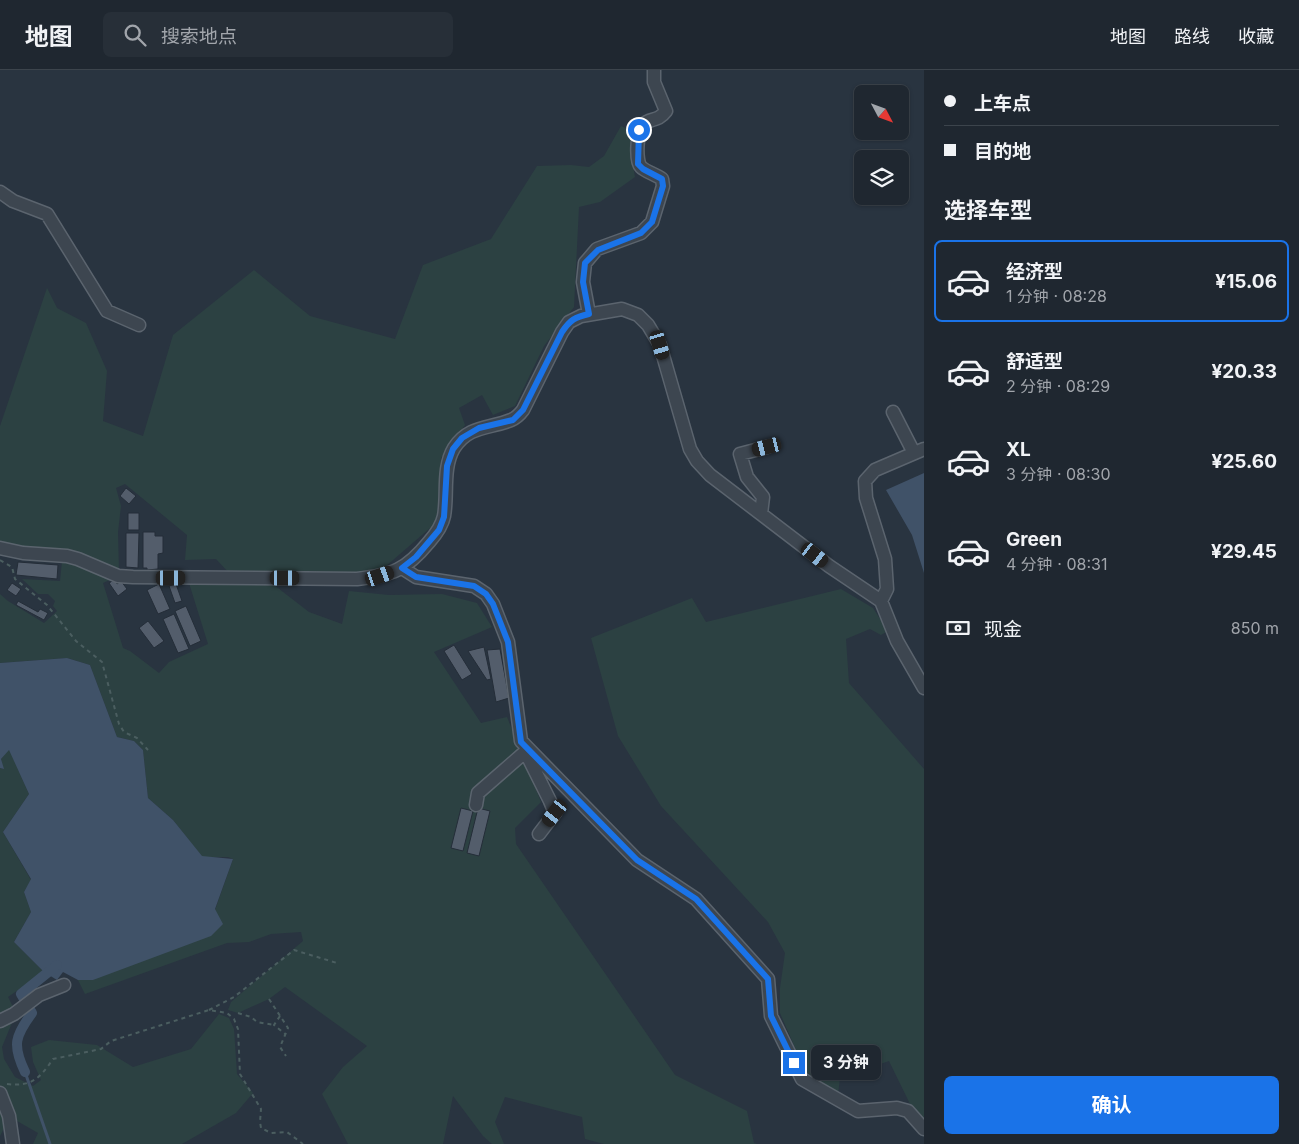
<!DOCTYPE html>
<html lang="zh">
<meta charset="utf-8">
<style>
:root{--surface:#1f2730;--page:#272f38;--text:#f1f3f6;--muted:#a1a5ab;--line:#3c444c;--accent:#1a73e8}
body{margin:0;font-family:Inter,"Noto Sans SC",sans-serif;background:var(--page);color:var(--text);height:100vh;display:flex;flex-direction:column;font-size:19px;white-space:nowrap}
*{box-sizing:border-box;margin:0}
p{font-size:16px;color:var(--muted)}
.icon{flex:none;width:28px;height:28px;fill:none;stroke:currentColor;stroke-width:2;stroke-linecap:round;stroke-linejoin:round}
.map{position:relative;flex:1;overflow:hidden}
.sheet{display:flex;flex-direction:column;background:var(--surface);width:375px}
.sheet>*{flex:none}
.hud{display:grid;align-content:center;height:110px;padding:0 20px;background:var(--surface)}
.needle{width:32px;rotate:131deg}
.controls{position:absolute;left:854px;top:15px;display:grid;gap:10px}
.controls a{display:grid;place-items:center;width:55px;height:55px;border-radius:8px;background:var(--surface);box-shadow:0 1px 4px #0004,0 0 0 1px var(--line);font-size:25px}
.end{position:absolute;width:22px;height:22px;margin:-11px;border:6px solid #1a73e8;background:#fff;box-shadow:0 0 0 2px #fff}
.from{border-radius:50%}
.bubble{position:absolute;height:35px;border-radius:8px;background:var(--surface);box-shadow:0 1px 4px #0004,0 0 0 1px var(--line);font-size:16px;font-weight:700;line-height:35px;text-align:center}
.car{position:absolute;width:15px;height:30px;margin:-15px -8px;border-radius:6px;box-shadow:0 0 4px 1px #0007;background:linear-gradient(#222 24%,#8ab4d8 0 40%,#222 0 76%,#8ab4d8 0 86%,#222 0)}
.hud b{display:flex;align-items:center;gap:18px;height:48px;font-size:19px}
.hud b+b{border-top:1px solid var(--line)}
.hud i{width:12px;height:12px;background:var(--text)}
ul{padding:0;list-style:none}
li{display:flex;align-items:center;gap:15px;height:82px;margin:0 10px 8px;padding:0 10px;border:2px solid transparent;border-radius:8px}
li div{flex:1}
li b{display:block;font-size:19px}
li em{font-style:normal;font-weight:700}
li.current{border-color:var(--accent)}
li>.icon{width:45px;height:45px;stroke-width:1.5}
h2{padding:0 20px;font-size:22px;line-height:60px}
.pay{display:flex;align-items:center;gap:12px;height:55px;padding:0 20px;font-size:19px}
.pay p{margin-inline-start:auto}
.cta{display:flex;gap:10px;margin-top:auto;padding:10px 20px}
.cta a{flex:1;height:58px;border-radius:8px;background:var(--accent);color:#fff;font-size:20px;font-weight:700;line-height:58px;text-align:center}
header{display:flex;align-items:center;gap:30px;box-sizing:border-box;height:70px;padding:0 25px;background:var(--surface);border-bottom:1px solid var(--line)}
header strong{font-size:24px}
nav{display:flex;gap:28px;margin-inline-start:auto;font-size:18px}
.search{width:350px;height:45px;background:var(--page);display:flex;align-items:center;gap:12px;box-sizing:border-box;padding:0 18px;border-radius:8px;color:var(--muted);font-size:19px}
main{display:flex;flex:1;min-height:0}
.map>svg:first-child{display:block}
.green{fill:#2c4142}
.water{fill:#405268}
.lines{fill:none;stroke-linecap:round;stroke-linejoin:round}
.stream{stroke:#405268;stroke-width:3}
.canal{stroke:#405268;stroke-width:10}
.building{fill:#535d6b;stroke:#242d38}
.minor-casing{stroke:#5b646e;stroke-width:15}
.path{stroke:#4b5e60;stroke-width:2;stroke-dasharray:4 4;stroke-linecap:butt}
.minor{stroke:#3d4650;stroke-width:12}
.route{stroke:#1a73e8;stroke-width:6}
</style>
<header>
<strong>地图</strong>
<div class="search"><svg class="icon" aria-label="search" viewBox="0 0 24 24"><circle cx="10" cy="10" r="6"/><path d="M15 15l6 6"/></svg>搜索地点</div>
<nav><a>地图</a><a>路线</a><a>收藏</a></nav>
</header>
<main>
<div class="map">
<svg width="924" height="1074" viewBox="0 0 924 1074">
<rect width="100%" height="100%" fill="#293440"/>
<path class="green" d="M621 56 634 62 631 84 635 107 600 132 579 137 574 237 544 276 515 336 493 345 482 325 459 338 465 355 441 388 437 452 378 503 266 506 230 504 216 489 185 490 187 465 125 414 116 418 121 436 118 462 119 501 111 499 70 480 38 479 0 473V356L47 218 57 238 86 253 107 301 103 351 143 366 173 265 254 200 310 246 395 269 423 195 491 169 537 96 571 95 589 97 604 86Z
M62 491 114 508 103 513 123 578 130 581 159 603 169 592 208 574 189 513 274 515 309 542 342 554 349 521 389 525 442 524 477 533 492 557 434 582 481 653 507 647 541 732 515 758 516 774 675 1005 747 1041 754 1073 757 1074H604L585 1069 582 1047 505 1027 495 1052 504 1074H492L483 1066 453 1026 443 1074H348L322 1024 343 997 367 976 285 917 269 929 238 943 228 940 231 932 303 871 301 862 271 864 249 872 227 873 85 924 78 910H93L215 840 233 789 228 787H202L173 750 148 728 143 680 134 671 117 667 90 595 67 588 0 593V524L8 531 44 553 57 541 53 536 55 531 48 524H38L22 509 60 511Z
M841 519 873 538 888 561 881 565 870 559 846 569 849 613 924 699V1049L910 1034 889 991 840 1008 838 1025 805 1001 780 943V918L785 883 768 852 661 736 618 666 591 568 692 528 706 552Z
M9 679 29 724 3 762 31 810 24 822 31 842 14 872 44 902 8 927 16 943 2 977 4 989 15 1007 33 1016 41 1010 33 992 31 977 49 970 97 975 133 997 191 979 219 944 229 948 234 959 237 1004 253 1023 236 1043 182 1074H33L38 1063 17 1051 5 1056 0 1066V698L3 699 1 689Z"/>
<path class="water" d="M924 403V503L912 465 886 420Z
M67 588 90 595 117 667 134 671 143 680 148 728 173 750 202 786 233 789 215 839 223 854 211 866 93 910H78L63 902 57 910 44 902 14 872 31 842 24 822 31 809 3 762 29 724 9 680 1 689 4 699 0 698V593Z"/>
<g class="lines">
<path class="stream" d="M25 1002 50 1074"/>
<path class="canal" d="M25 1002C12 975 15 966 32 943L21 924 57 895"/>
</g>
<path class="building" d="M126 418 136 426 129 434 120 426Z
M128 443H139V460H128Z
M143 462H155V466H163V483L158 484V499L147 500V498H143Z
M126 463H139L138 498 126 497Z
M18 492 58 495 57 509 16 505Z
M114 510 117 514 121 511 127 519 118 526 109 513Z
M12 513 21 519 16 526 7 520Z
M159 514 170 539 158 544 147 520Z
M176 514 182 531 175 533 169 516Z
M18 531 38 542 40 539 48 543 44 550 16 535Z
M186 536 201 571 190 576 175 541Z
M174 544 189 579 178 583 163 549Z
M148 551 164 571 154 578 139 558Z
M454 575 472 604 462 610 444 581Z
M484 577 491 609 487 610 468 581Z
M500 579 509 628 496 632 487 580Z
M461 738 473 741 463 781 451 778Z
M478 738 490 741 479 786 467 783Z"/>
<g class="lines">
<g class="minor-casing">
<path id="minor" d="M0 122 13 131 47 144 107 241 139 255
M589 244 583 212 585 193 597 179 641 163 652 152 663 116 662 109C655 104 646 102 641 97 635 91 637 60 643 55 650 47 657 53 666 41L654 12V0
M893 342 914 383
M761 444 763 427 747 407 740 384 767 377
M0 478 23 483 67 486 78 489 118 506 133 507 357 509C393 505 406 500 429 472 436 464 442 456 444 446 448 424 442 398 454 378 469 355 489 359 511 350 516 348 520 344 523 340L562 262 569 252 581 246 622 239 638 245 648 255 660 275 690 379 697 391 710 405 829 496 881 531 897 571 924 618
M402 498 416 507 474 516 486 524 493 534 508 572 521 671 637 790 696 829 768 909 771 946 802 1009 858 1041 897 1038 908 1041 924 1059
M881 531 887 519 885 489 866 428 865 411 875 400 924 379
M525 681 550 731 555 743 539 764
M476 735 478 723 525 682
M0 951 14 944 39 925 64 915
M0 1023 9 1046 13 1074"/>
</g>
<path class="path" d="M0 490 12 497 15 509 47 535 76 571 102 592 119 654 124 662 137 668 148 680
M269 929 288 958 280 977 286 986
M209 940 234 927 294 880 337 893
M238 943 251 947 257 952 274 955
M280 946 274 955 285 964
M7 1014C32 1017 40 1008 53 989L101 979 111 971 209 940 227 943 234 949 238 959 240 1004 261 1039 260 1052 261 1058 271 1063 287 1062 303 1074"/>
<use href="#minor" class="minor"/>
</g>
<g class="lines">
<path class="route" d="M639 60 638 94 643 99 662 109 663 116 652 152 641 163 598 180 585 193 583 212 589 244C575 247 570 250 562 262L523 340 513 350 479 358 462 368 453 379 447 396 444 447 439 460 416 487 402 498 416 507 474 516 486 524 493 534 508 572 521 672 637 790 696 829 768 909 771 946 794 993"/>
</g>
</svg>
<div class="controls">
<a><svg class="needle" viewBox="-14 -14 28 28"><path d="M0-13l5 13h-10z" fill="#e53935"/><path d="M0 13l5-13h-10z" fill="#a1a5ab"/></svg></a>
<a><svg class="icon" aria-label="layers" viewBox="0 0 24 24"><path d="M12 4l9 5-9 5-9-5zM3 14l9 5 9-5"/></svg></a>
</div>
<i class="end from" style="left:639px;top:60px"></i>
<i class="end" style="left:794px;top:993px"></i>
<div class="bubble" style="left:811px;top:975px;width:70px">3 分钟</div>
<i class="car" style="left:660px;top:275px;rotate:163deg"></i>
<i class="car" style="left:767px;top:377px;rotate:256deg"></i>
<i class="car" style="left:815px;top:485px;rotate:128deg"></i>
<i class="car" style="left:380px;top:506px;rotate:71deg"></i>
<i class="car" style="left:171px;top:508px;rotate:90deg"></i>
<i class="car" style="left:285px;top:508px;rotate:90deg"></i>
<i class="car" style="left:555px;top:743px;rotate:218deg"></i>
</div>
<section class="sheet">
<div class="hud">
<b><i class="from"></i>上车点</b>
<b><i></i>目的地</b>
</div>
<h2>选择车型</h2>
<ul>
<li class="current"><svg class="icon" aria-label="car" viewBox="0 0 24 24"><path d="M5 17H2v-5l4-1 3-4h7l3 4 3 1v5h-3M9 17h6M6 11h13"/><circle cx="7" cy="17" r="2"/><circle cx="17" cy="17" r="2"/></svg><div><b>经济型</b><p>1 分钟 · 08:28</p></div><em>¥15.06</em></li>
<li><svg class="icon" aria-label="car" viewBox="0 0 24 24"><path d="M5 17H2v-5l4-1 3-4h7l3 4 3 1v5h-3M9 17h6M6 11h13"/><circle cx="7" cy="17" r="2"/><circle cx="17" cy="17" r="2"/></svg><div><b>舒适型</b><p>2 分钟 · 08:29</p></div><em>¥20.33</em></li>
<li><svg class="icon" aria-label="car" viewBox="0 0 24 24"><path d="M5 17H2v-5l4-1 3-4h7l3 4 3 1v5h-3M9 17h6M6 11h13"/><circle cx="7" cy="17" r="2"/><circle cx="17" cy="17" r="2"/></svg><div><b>XL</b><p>3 分钟 · 08:30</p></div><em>¥25.60</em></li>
<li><svg class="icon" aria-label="car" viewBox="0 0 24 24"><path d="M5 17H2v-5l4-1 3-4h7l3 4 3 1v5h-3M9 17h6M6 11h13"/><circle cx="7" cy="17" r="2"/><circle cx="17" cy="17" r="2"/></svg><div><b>Green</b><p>4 分钟 · 08:31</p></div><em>¥29.45</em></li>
</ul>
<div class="pay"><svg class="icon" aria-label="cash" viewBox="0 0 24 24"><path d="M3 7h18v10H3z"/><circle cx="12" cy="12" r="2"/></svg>现金<p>850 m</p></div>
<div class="cta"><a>确认</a></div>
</section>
</main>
